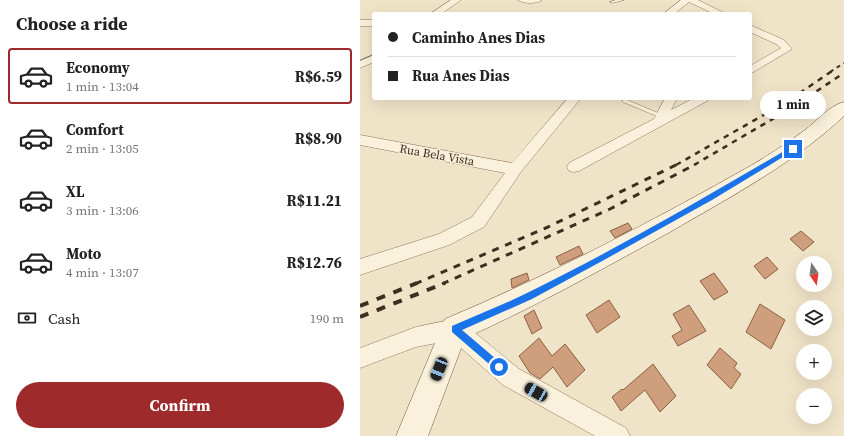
<!DOCTYPE html>
<meta charset="utf-8">
<style>
:root{--surface:#fff;--page:#f6f6f6;--text:#222;--muted:#767676;--line:#e0e0e0;--accent:#9e2a2b}
body{margin:0;font-family:"Source Serif 4",serif;background:var(--page);color:var(--text);height:100vh;display:flex;flex-direction:column;font-size:15px;white-space:nowrap}
*{box-sizing:border-box;margin:0}
p{font-size:13px;color:var(--muted)}
.icon{flex:none;width:22px;height:22px;fill:none;stroke:currentColor;stroke-width:2;stroke-linecap:round;stroke-linejoin:round}
.map{position:relative;flex:1;overflow:hidden}
.sheet{display:flex;flex-direction:column;background:var(--surface);width:360px}
.sheet>*{flex:none}
.top-card{position:absolute;left:12px;top:12px;width:380px;height:88px;border-radius:4px;box-shadow:0 4px 16px #0002;display:grid;align-content:center;height:88px;padding:0 16px;background:var(--surface)}
.needle{width:26px;rotate:167deg}
.fabs{position:absolute;left:436px;top:256px;display:grid;gap:8px}
.fabs a{display:grid;place-items:center;width:36px;height:36px;border-radius:50%;background:var(--surface);box-shadow:0 4px 16px #0002;font-size:20px}
.end{position:absolute;width:18px;height:18px;margin:-9px;border:5px solid #1a73e8;background:#fff;box-shadow:0 0 0 2px #fff}
.from{border-radius:50%}
.bubble{position:absolute;height:28px;border-radius:14px;background:var(--surface);box-shadow:0 4px 16px #0002;font-size:13px;font-weight:700;line-height:28px;text-align:center}
.car{position:absolute;width:12px;height:24px;margin:-12px -6px;border-radius:5px;box-shadow:0 0 3px 1px #0007;background:linear-gradient(#222 24%,#8ab4d8 0 40%,#222 0 76%,#8ab4d8 0 86%,#222 0)}
.top-card b{display:flex;align-items:center;gap:14px;height:38px;font-size:15px}
.top-card b+b{border-top:1px solid var(--line)}
.top-card i{width:10px;height:10px;background:var(--text)}
ul{padding:0;list-style:none}
li{display:flex;align-items:center;gap:12px;height:56px;margin:0 8px 6px;padding:0 8px;border:2px solid transparent;border-radius:4px}
li div{flex:1}
li b{display:block;font-size:15px}
li em{font-style:normal;font-weight:700}
li.current{border-color:var(--accent)}
li>.icon{width:36px;height:36px;stroke-width:1.5}
h2{padding:0 16px;font-size:18px;line-height:48px}
.pay{display:flex;align-items:center;gap:10px;height:44px;padding:0 16px;font-size:15px}
.pay p{margin-inline-start:auto}
.action{display:flex;gap:8px;margin-top:auto;padding:8px 16px}
.action a{flex:1;height:46px;border-radius:24px;background:var(--accent);color:#fff;font-size:16px;font-weight:700;line-height:46px;text-align:center}
main{display:flex;flex:1;min-height:0}
.map>svg:first-child{display:block}
.lines{fill:none;stroke-linecap:round;stroke-linejoin:round}
.stream{stroke:#6f938a;stroke-width:2.5}
.building{fill:#cf9f7d;stroke:#8d5f41}
.lane-casing{stroke:#8d765c;stroke-width:1}
.street-casing{stroke:#8d765c;stroke-width:1}
.secondary-casing{stroke:#6f573f;stroke-width:1}
.lane{fill:#faf1dc;fill-rule:evenodd}
.street{fill:#faf1dc;fill-rule:evenodd}
.secondary{fill:#faf1dc;fill-rule:evenodd}
.rail-far3{stroke:#3d2e20;stroke-width:2;stroke-dasharray:4 4;stroke-linecap:butt}
.rail-far2{stroke:#3d2e20;stroke-width:2.5;stroke-dasharray:5.5 5.5;stroke-linecap:butt}
.rail-far1{stroke:#3d2e20;stroke-width:3;stroke-dasharray:7 7;stroke-linecap:butt}
.rail{stroke:#3d2e20;stroke-width:4;stroke-dasharray:9 9;stroke-linecap:butt}
.route{fill:#1a73e8}
.labels{text-anchor:middle;dominant-baseline:central;stroke-width:3;stroke-linejoin:round;paint-order:stroke}
.street-label{font-size:12px;fill:#3d2e20;stroke:#f7eed8}
</style>
<main>
<section class="sheet">
<h2>Choose a ride</h2>
<ul>
<li class="current"><svg class="icon" aria-label="car" viewBox="0 0 24 24"><path d="M5 17H2v-5l4-1 3-4h7l3 4 3 1v5h-3M9 17h6M6 11h13"/><circle cx="7" cy="17" r="2"/><circle cx="17" cy="17" r="2"/></svg><div><b>Economy</b><p>1 min · 13:04</p></div><em>R$6.59</em></li>
<li><svg class="icon" aria-label="car" viewBox="0 0 24 24"><path d="M5 17H2v-5l4-1 3-4h7l3 4 3 1v5h-3M9 17h6M6 11h13"/><circle cx="7" cy="17" r="2"/><circle cx="17" cy="17" r="2"/></svg><div><b>Comfort</b><p>2 min · 13:05</p></div><em>R$8.90</em></li>
<li><svg class="icon" aria-label="car" viewBox="0 0 24 24"><path d="M5 17H2v-5l4-1 3-4h7l3 4 3 1v5h-3M9 17h6M6 11h13"/><circle cx="7" cy="17" r="2"/><circle cx="17" cy="17" r="2"/></svg><div><b>XL</b><p>3 min · 13:06</p></div><em>R$11.21</em></li>
<li><svg class="icon" aria-label="car" viewBox="0 0 24 24"><path d="M5 17H2v-5l4-1 3-4h7l3 4 3 1v5h-3M9 17h6M6 11h13"/><circle cx="7" cy="17" r="2"/><circle cx="17" cy="17" r="2"/></svg><div><b>Moto</b><p>4 min · 13:07</p></div><em>R$12.76</em></li>
</ul>
<div class="pay"><svg class="icon" aria-label="cash" viewBox="0 0 24 24"><path d="M3 7h18v10H3z"/><circle cx="12" cy="12" r="2"/></svg>Cash<p>190 m</p></div>
<div class="action"><a>Confirm</a></div>
</section>
<div class="map">
<svg width="484" height="436" viewBox="0 0 484 436">
<rect width="100%" height="100%" fill="#f0e4c8"/>
<g class="lines">
<path class="stream" d="M0 61 14 55"/>
</g>
<path class="building" d="M268 223 272 229 255 238 250 231Z
M441 231 454 242 443 251 430 239Z
M219 246 223 254 200 265 196 257Z
M407 257 418 269 405 279 394 266Z
M167 273 169 280 152 288 151 279Z
M354 273 368 292 354 300 340 281Z
M249 300 260 317 237 333 226 315Z
M400 304 425 320 411 349 386 332Z
M329 305 346 331 318 346 312 336 322 330 313 314Z
M174 310 182 328 172 334 164 316Z
M179 338 192 356 205 344 225 370 207 387 193 367 180 379 170 373 159 356Z
M360 348 377 363 374 368 381 374 371 389 347 365Z
M293 364 316 396 300 412 285 390 261 411 252 397 262 389 263 390Z"/>
<g class="lines">
<g class="lane-casing">
<path id="lane" d="M256 0H264L252 3 250 2Z
M265 99 303 115 304 116 301 118 299 117 263 102 262 101Z"/>
</g>
<g class="street-casing">
<path id="street" d="M91 0H101L81 14H70Z
M158 0H182C177 4 163 4 158 0Z
M321 0H338L366 14H354L329 2 314 14H303Z
M0 20H14V26H0Z
M390 25 424 40 432 49 390 74V66L421 48 416 44 390 32Z
M14 55V62L0 68V61Z
M208 98H221L160 173 124 227 89 245 0 275V259L79 234 112 217 145 173 0 145V135L152 163Z
M305 98H317L311 110 334 98H349L347 101 219 171 214 172 209 171 207 167 209 163 294 119Z
M95 319 102 322 159 369 266 428 270 436H235L143 385 92 340 56 347 0 368V348L56 327Z"/>
</g>
<g class="secondary-casing">
<path id="secondary" d="M484 102V116C433 164 370 197 310 232 242 269 175 307 105 338L68 436H36L85 319C190 275 293 221 392 165 410 154 428 143 445 130 457 121 470 105 484 102Z"/>
</g>
<use href="#lane" class="lane"/>
<use href="#street" class="street"/>
<use href="#secondary" class="secondary"/>
<path class="rail-far3" d="M470 72 484 63"/>
<path class="rail-far2" d="M316 165 428 101 472 71
M334 165 428 110 484 73"/>
<path class="rail-far1" d="M55 284 188 227 318 164
M82 284 250 209 336 164"/>
<path class="rail" d="M0 306 57 283
M0 317 85 283"/>
</g>
<path class="route" d="M431 147 436 149 352 200 244 260 172 299 102 330 142 364V370H136L92 332V326C117 315 143 305 167 293 257 249 344 198 431 147Z"/>
<g class="labels">
<g class="street-label">
<text transform="translate(77 155) rotate(10)">Rua Bela Vista</text>
</g>
</g>
</svg>
<div class="fabs">
<a><svg class="needle" viewBox="-14 -14 28 28"><path d="M0-13l5 13h-10z" fill="#e53935"/><path d="M0 13l5-13h-10z" fill="#767676"/></svg></a>
<a><svg class="icon" aria-label="layers" viewBox="0 0 24 24"><path d="M12 4l9 5-9 5-9-5zM3 14l9 5 9-5"/></svg></a>
<a>+</a>
<a>−</a>
</div>
<i class="end from" style="left:139px;top:367px"></i>
<i class="end" style="left:433px;top:149px"></i>
<div class="bubble" style="left:400px;top:91px;width:66px">1 min</div>
<i class="car" style="left:79px;top:369px;rotate:202deg"></i>
<i class="car" style="left:176px;top:392px;rotate:300deg"></i>
<div class="top-card">
<b><i class="from"></i>Caminho Anes Dias</b>
<b><i></i>Rua Anes Dias</b>
</div>
</div>
</main>
